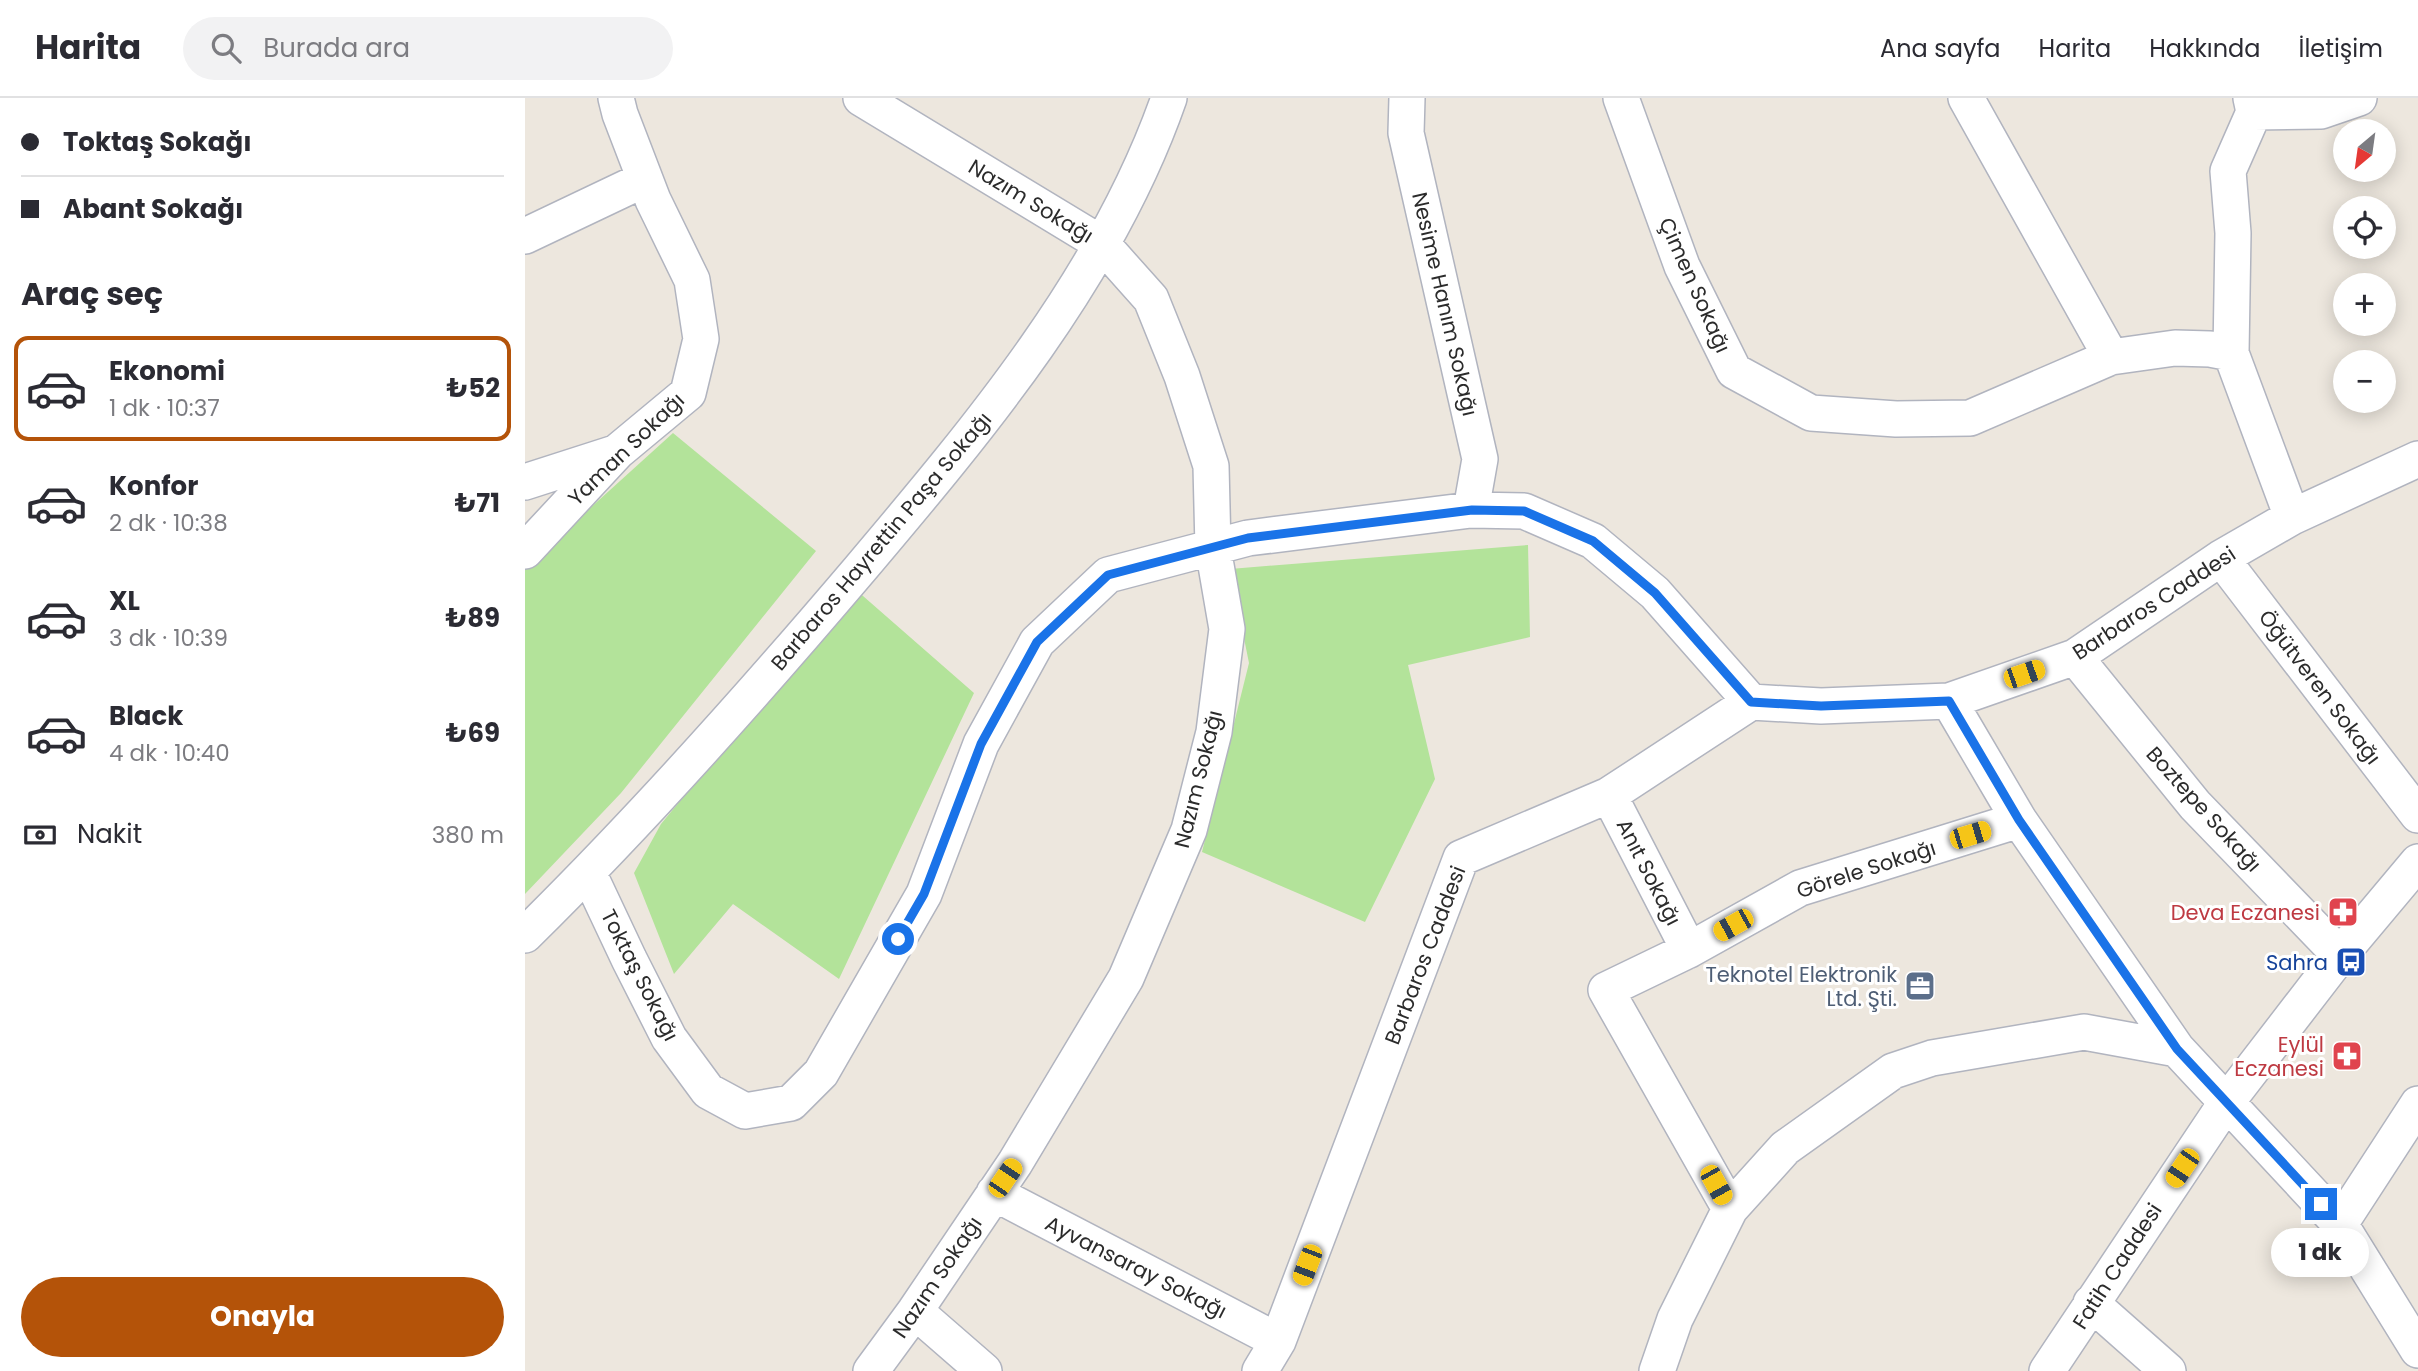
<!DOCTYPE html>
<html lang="tr">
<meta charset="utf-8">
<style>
:root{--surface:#fff;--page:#f2f2f3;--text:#2b2b33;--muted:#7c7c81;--line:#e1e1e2;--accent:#b45309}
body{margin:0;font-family:Poppins,sans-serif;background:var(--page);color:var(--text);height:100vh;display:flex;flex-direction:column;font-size:26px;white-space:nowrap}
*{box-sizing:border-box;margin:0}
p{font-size:23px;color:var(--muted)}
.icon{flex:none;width:38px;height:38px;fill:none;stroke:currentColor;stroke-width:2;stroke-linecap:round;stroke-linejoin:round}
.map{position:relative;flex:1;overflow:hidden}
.side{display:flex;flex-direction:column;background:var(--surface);width:525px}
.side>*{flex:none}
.guide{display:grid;align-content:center;height:154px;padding:0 21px;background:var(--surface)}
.needle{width:46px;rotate:209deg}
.buttons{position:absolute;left:1808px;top:21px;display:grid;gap:14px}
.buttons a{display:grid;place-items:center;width:63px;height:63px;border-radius:50%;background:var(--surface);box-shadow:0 4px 18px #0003;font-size:35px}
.end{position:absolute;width:32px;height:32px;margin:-16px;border:9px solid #1a73e8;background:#fff;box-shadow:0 0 0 4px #fff}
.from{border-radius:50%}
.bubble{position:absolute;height:49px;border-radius:24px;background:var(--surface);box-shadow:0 4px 18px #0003;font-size:23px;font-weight:700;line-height:49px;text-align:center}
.car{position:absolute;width:21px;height:42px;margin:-21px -10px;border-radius:9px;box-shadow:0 0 5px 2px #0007;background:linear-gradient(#f5c518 24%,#345 0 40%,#f5c518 0 76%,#345 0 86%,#f5c518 0)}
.guide b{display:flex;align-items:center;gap:24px;height:66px;font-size:26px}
.guide b+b{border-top:2px solid var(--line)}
.guide i{width:18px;height:18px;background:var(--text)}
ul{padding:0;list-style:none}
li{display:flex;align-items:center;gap:21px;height:105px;margin:0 14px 10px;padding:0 7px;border:4px solid transparent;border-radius:14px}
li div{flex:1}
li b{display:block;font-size:26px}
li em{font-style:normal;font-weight:700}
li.selected{border-color:var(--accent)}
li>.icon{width:63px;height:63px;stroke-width:1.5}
h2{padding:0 21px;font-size:32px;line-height:84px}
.pay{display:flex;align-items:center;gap:18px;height:77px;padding:0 21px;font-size:26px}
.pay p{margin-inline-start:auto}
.cta{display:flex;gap:14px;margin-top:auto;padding:14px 21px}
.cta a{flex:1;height:80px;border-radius:42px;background:var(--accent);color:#fff;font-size:28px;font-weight:700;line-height:80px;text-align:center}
header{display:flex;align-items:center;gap:42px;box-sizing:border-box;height:98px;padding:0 35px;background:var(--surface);border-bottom:2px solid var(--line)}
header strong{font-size:33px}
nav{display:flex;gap:38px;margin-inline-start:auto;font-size:24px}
.search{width:490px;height:63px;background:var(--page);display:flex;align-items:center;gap:18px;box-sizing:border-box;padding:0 24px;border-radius:38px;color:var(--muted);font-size:26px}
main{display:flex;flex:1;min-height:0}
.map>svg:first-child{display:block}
.green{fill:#b3e39a}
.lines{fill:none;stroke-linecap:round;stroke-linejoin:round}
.minor-casing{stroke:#b1b4bf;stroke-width:38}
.minor{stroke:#fff;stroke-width:35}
.route{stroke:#1a73e8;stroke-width:9}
.labels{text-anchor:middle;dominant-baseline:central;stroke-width:6;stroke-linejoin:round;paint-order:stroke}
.street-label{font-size:21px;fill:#2b2b2b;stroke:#fff}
.health-label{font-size:21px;fill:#be3a42;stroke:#fff;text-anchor:end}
.transit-label{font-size:21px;fill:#164399;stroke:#fff;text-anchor:end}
.service-label{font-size:21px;fill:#4e5e75;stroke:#fff;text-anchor:end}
</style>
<header>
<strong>Harita</strong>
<div class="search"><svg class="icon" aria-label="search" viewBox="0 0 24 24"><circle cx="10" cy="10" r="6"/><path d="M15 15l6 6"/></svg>Burada ara</div>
<nav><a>Ana sayfa</a><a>Harita</a><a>Hakkında</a><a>İletişim</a></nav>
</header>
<main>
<section class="side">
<div class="guide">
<b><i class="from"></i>Toktaş Sokağı</b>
<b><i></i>Abant Sokağı</b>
</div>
<h2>Araç seç</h2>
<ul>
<li class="selected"><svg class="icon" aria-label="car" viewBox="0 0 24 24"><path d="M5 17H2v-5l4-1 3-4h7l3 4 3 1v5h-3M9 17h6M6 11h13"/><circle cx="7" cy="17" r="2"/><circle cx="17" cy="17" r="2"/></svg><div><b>Ekonomi</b><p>1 dk · 10:37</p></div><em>₺52</em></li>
<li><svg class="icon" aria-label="car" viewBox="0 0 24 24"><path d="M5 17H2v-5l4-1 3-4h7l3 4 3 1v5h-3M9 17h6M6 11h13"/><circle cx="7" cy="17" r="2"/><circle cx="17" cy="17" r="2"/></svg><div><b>Konfor</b><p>2 dk · 10:38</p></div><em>₺71</em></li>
<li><svg class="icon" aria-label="car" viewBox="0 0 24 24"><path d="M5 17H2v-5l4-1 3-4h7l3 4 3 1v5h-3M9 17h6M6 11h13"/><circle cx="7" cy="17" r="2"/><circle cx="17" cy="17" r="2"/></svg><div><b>XL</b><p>3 dk · 10:39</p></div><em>₺89</em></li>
<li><svg class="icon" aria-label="car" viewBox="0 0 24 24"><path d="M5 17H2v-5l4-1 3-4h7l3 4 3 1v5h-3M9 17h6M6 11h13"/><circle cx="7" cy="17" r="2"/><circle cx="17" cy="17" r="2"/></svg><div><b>Black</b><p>4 dk · 10:40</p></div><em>₺69</em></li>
</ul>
<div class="pay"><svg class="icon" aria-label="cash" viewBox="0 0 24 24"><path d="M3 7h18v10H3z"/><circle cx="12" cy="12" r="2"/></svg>Nakit<p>380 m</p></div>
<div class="cta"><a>Onayla</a></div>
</section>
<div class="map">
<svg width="1893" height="1273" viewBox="0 0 1893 1273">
<rect width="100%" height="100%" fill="#ede7de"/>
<path class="green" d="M148 335 291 453 96 695 0 796V469Z
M1003 447 1005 539 883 567 910 681 840 824 677 754 724 565 705 471Z
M330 491 449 595 314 881 208 806 149 876 109 775 136 726Z"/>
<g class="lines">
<g class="minor-casing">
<path id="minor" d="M336 0 577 146 626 201 657 278 686 368 688 450 702 531 689 634 664 732 601 880 490 1065 390 1213 346 1273
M882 0 881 35 955 361 946 412
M1096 0 1157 168 1209 273 1286 315 1371 321 1445 320 1586 259 1650 250 1685 251 1706 255
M1441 0 1586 259
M1726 0 1729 14 1703 73 1708 135 1706 255 1767 419
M1729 14 1796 13 1834 0
M0 138 120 81
M0 384 90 355
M0 453 92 354 163 295 176 241 167 182 128 102 95 16 91 0
M1696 460 1893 717
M1550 559 1670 707 1815 857
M1424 603 1494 722 1652 951 1815 1126 1893 1252
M1084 697 1164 852
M63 774 104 861 144 940 183 993 220 1013 266 1005 296 975 399 796 456 646 512 544 583 477 723 440 946 412 999 413 1068 443 1130 495 1226 604
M0 837C118 721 228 597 335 471 455 329 582 178 644 0
M469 1095 753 1243
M1205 1111 1081 892 1164 852 1275 790 1494 722
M1815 1126 1893 1006
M1566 1205 1643 1273
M390 1213 459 1273
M735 1273 753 1243 936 760 1084 697 1226 604 1296 608 1424 603 1550 559 1696 460 1767 419 1893 361
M1132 1273 1150 1221 1205 1111 1260 1050 1368 973 1407 960 1559 934 1652 951
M1522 1273 1701 1005 1815 857 1893 764"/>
</g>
<use href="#minor" class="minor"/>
</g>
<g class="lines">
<path class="route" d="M373 841 399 796 456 646 512 544 583 477 723 440 947 412 999 413 1068 443 1130 495 1226 604 1296 608 1424 603 1494 722 1652 951 1796 1106"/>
</g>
<defs>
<g id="pharmacy-square" transform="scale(1.575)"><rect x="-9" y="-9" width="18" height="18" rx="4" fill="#e0444e" stroke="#fff"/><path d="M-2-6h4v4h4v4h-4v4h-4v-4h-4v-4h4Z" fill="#fff"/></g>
<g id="bus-square" transform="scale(1.575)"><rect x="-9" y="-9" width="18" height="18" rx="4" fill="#1a4fb4" stroke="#fff"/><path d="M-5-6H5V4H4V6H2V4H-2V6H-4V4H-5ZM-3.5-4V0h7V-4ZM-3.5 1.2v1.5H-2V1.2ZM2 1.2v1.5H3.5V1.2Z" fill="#fff"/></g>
<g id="office-square" transform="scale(1.575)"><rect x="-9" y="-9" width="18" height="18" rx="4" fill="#5c6f8a" stroke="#fff"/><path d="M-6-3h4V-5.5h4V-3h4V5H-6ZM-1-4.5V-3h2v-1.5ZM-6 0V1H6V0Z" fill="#fff"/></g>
</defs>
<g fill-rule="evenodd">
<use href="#pharmacy-square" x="1818" y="814"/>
<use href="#bus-square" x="1826" y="864"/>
<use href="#office-square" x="1395" y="888"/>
<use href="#pharmacy-square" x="1822" y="958"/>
</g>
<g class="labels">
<g class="street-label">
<text transform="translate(506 103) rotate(31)">Nazım Sokağı</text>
<text transform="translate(1170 187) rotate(66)">Çimen Sokağı</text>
<text transform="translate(920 206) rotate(77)">Nesime Hanım Sokağı</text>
<text transform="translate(101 351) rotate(-44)">Yaman Sokağı</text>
<text transform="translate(356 443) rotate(-50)">Barbaros Hayrettin Paşa Sokağı</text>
<text transform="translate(1629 505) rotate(-33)">Barbaros Caddesi</text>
<text transform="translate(1795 589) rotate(53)">Öğütveren Sokağı</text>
<text transform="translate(673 681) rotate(-76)">Nazım Sokağı</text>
<text transform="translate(1679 711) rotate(48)">Boztepe Sokağı</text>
<text transform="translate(1341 771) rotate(-18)">Görele Sokağı</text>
<text transform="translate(1124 774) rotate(63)">Anıt Sokağı</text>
<text transform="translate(900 857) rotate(-69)">Barbaros Caddesi</text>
<text transform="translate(115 877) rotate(63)">Toktaş Sokağı</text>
<text transform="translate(1592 1168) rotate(-57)">Fatih Caddesi</text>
<text transform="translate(611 1169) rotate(27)">Ayvansaray Sokağı</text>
<text transform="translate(412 1179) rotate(-56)">Nazım Sokağı</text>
</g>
<g class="health-label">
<text x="1795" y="814">Deva Eczanesi</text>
<text x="1799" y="946">Eylül<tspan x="1799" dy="24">Eczanesi</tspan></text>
</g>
<g class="transit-label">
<text x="1803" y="864">Sahra</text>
</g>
<g class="service-label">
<text x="1372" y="876">Teknotel Elektronik<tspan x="1372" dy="24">Ltd. Şti.</tspan></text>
</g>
</g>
</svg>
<div class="buttons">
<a><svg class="needle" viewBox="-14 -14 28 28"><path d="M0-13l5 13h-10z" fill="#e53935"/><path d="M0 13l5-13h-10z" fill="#7c7c81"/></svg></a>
<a><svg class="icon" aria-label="locate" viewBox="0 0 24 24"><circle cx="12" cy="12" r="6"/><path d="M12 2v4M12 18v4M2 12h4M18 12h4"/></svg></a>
<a>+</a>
<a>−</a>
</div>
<i class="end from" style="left:373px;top:841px"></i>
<i class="end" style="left:1796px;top:1106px"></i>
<div class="bubble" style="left:1746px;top:1130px;width:98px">1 dk</div>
<i class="car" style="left:1499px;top:576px;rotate:71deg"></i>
<i class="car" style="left:1445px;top:737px;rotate:73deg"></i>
<i class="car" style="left:1208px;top:827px;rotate:241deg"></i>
<i class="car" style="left:1657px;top:1070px;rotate:214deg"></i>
<i class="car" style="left:480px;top:1080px;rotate:34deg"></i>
<i class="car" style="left:1191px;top:1087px;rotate:151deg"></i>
<i class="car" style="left:782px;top:1167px;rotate:201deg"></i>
</div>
</main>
